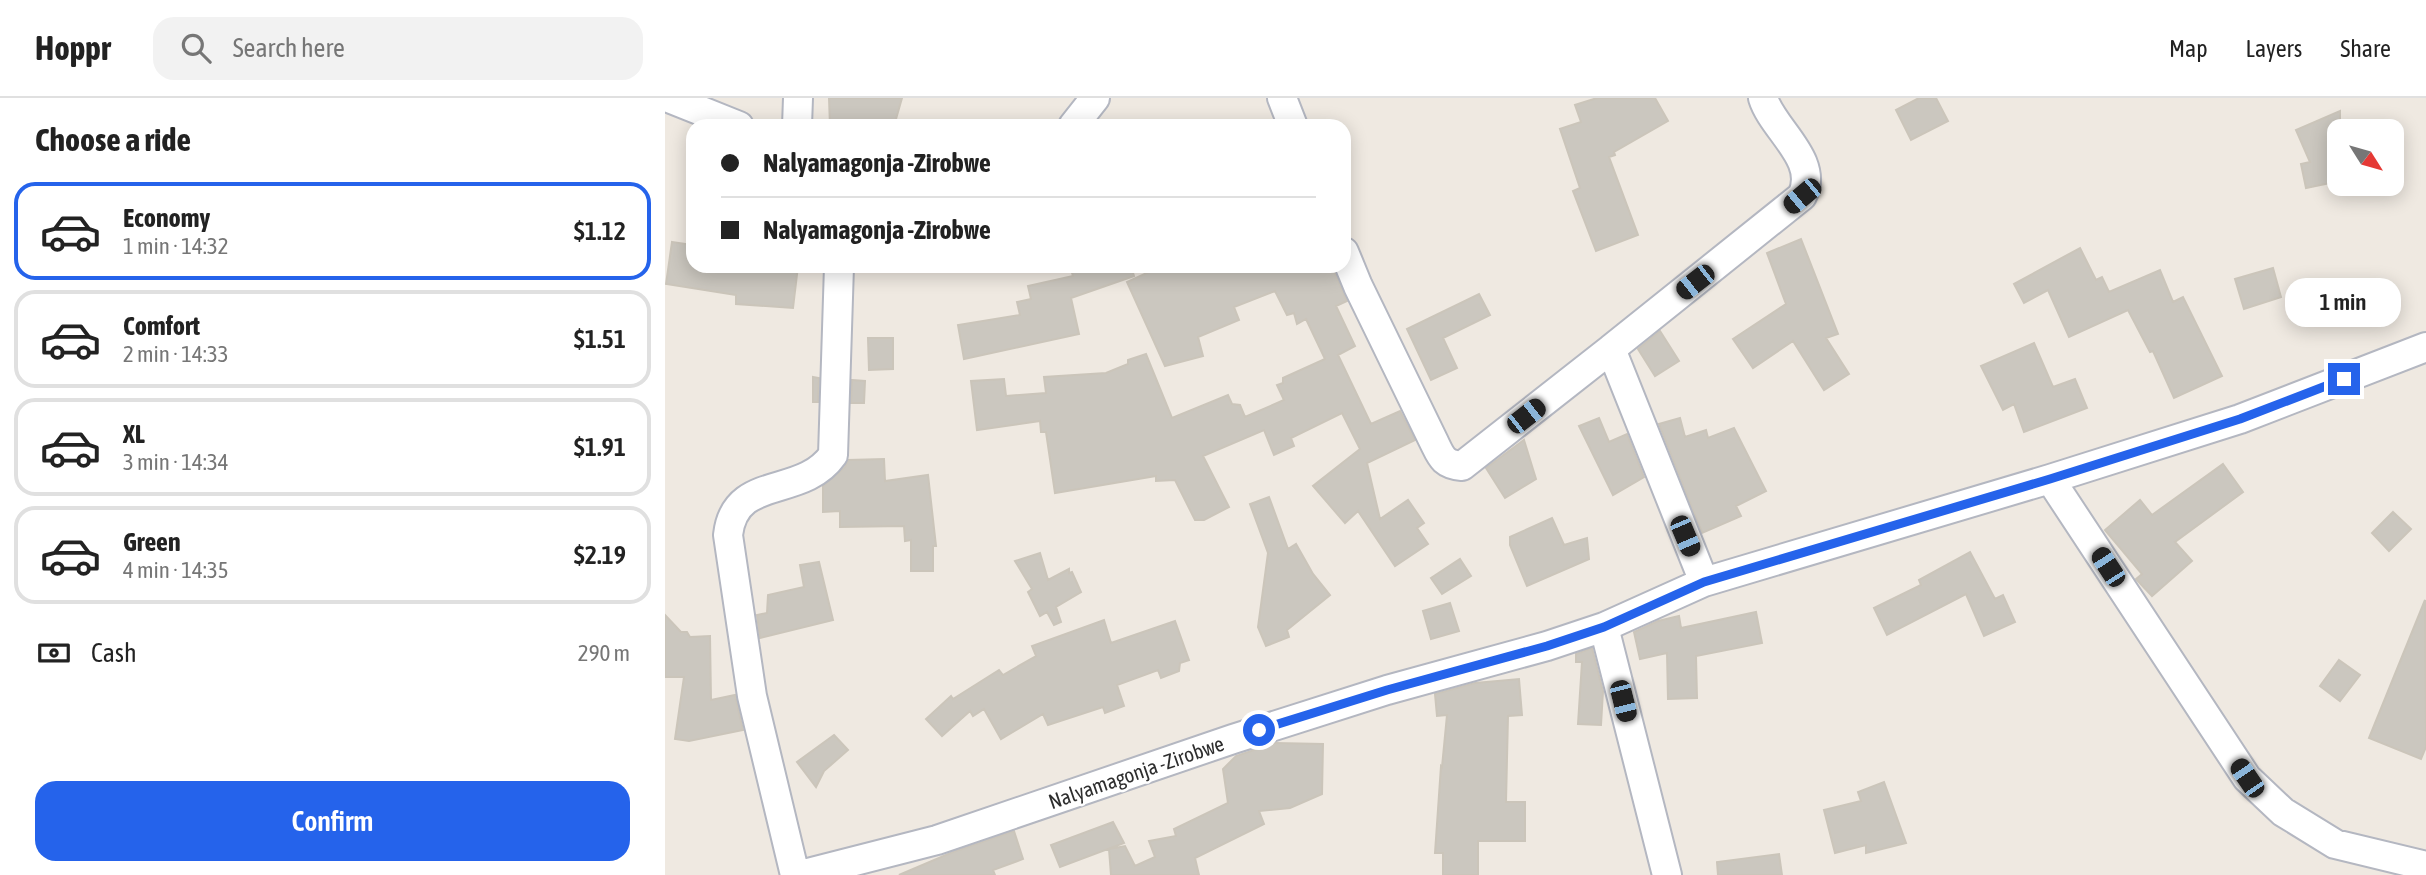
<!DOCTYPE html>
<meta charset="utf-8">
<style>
:root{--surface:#fff;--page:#f2f2f2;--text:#222;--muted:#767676;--line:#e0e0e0;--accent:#2563eb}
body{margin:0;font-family:"Asap Condensed",sans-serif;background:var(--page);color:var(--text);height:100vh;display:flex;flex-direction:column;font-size:26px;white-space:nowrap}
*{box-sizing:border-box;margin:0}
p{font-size:23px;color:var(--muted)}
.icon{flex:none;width:38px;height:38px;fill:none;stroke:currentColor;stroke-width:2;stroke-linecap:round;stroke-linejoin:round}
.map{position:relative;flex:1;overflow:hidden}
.panel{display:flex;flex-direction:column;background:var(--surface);width:665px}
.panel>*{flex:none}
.banner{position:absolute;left:21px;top:21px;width:665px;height:154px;border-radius:21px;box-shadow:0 4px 18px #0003;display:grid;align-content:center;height:154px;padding:0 35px;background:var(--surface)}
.needle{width:46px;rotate:127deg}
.controls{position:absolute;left:1662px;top:21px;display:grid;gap:14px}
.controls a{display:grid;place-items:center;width:77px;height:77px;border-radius:14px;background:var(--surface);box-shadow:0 4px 18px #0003;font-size:35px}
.end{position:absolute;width:32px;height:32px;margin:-16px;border:9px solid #2563eb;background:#fff;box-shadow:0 0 0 4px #fff}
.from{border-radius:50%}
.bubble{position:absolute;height:49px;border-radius:21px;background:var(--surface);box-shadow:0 4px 18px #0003;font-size:23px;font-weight:600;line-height:49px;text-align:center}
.car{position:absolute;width:21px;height:42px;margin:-21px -10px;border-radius:9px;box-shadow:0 0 5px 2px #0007;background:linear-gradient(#222 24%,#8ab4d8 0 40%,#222 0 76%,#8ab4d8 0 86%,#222 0)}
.banner b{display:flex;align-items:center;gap:24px;height:66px;font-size:26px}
.banner b+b{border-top:2px solid var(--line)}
.banner i{width:18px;height:18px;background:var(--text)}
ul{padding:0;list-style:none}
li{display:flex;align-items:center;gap:21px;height:98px;margin:0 14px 10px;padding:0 21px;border:4px solid var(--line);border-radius:21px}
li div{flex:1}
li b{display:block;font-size:26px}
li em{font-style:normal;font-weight:600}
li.on{border-color:var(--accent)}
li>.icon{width:63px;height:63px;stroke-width:1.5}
h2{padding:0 35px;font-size:32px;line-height:84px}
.pay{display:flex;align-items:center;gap:18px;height:77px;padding:0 35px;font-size:26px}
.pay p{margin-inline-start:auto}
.primary-button{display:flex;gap:14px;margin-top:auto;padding:14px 35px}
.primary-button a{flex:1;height:80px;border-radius:21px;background:var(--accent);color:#fff;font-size:28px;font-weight:600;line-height:80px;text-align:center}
header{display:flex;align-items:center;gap:42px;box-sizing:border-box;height:98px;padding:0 35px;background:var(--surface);border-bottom:2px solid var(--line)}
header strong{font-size:33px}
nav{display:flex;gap:38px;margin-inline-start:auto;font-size:24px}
.search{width:490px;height:63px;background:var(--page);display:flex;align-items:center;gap:18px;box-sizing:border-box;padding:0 24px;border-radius:21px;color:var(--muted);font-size:26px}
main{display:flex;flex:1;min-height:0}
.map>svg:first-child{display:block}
.building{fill:#cbc7bf;stroke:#cbc5ba;stroke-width:2}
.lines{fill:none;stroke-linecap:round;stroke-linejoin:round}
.minor-casing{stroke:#b4b7c1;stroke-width:32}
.minor{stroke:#fff;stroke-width:28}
.route{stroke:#2563eb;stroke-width:9}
.labels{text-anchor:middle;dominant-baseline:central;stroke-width:5;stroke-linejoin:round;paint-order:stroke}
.street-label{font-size:21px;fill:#2e2e2e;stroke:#fff}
</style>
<header>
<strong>Hoppr</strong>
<div class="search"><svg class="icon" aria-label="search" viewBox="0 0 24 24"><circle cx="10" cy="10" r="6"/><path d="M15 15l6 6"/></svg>Search here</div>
<nav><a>Map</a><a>Layers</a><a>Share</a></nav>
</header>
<main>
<section class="panel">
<h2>Choose a ride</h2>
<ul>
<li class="on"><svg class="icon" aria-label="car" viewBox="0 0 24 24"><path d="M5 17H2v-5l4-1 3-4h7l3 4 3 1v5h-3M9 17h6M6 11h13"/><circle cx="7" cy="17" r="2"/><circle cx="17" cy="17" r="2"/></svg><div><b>Economy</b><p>1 min · 14:32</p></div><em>$1.12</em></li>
<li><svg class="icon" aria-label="car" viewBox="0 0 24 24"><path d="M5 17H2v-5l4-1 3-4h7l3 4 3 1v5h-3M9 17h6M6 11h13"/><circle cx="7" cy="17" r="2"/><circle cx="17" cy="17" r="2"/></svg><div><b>Comfort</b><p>2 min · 14:33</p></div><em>$1.51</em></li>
<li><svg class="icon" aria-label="car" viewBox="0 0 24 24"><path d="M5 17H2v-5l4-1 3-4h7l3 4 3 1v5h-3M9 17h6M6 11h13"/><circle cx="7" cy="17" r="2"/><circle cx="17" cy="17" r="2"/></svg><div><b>XL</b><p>3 min · 14:34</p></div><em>$1.91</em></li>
<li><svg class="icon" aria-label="car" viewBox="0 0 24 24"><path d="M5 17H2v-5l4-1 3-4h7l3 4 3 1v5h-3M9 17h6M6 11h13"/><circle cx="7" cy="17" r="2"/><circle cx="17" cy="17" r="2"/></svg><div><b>Green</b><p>4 min · 14:35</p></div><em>$2.19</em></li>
</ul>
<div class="pay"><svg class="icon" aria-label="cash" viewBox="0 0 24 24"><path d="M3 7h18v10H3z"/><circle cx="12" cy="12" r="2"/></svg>Cash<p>290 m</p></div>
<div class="primary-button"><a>Confirm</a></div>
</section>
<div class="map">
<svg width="1761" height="777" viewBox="0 0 1761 777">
<rect width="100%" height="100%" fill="#efe9e1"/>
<path class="building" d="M164 0H237L229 28H165Z
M932 0H990L1003 23 949 54 950 57 944 59 973 137 931 153 908 93 915 90 895 31 916 24 910 7Z
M1254 0H1271L1283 23 1246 42 1231 12Z
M1675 13V83L1641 90 1636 66 1645 64 1631 32Z
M1136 141 1173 236 1161 240 1184 276 1159 292 1128 243 1088 270 1068 241 1121 206 1102 155Z
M7 144 28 147V168H133L128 210 71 206V197L1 186Z
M1415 150 1431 182 1437 179 1444 194 1495 172 1508 204 1518 199 1557 278 1509 300 1488 253 1485 254 1463 212 1404 239 1383 192 1359 205 1349 186Z
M405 168H466L469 178 406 200 414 236 299 261 293 227 355 217 352 204 366 201 363 188 408 178Z
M497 168H667L682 203 671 208 690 248 673 257 706 326 735 313 750 342 702 365 715 421 743 402 759 425 752 430 763 446 730 468 693 413 680 425 648 388 695 351 677 315 626 340 629 348 609 357 599 332 538 358 564 409 539 422H530L510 382 491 383V378L390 395 381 334H376L375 323 312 332 306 283 339 281 341 298 381 295 379 279 441 275 463 266V262L481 256 507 320 563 297 567 306 575 307 580 319 619 302 612 287 618 285V280L660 261 641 221 632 226 629 215 622 217 610 193 569 209 574 222 533 239 538 258 500 268 462 184Z
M1608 170 1616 199 1579 211 1570 181Z
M814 196 825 217 778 240 792 270 766 282 742 231Z
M995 233 1014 263 990 278 973 251Z
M203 240H228V271L204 272Z
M1369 245 1388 289 1410 281 1422 310 1359 334 1349 306 1338 312 1316 268Z
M148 279 154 280 153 304H148Z
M187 282 200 283 199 305H186Z
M934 320 944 344 962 336 979 379 948 397 914 328Z
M1015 320 1020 339 1041 332 1043 340 1069 330 1101 393 1071 408 1076 418 1037 435 994 326Z
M859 342 871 381 840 400 821 370Z
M219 361 220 383 263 377 271 448H268V473H246V442L240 443 239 428 175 429V413L158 414V388L180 369 183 362Z
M1558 366 1578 394 1510 444 1527 463 1487 498 1471 481 1477 476 1440 432 1475 402 1487 417Z
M604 399 623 451 631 446 648 476 665 497 622 532 624 539 601 548 593 529 603 455 585 406Z
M1728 414 1746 431 1724 453 1707 435Z
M887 420 899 447 922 440 924 461 862 488 845 447V439Z
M1305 454 1330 501 1338 497 1350 524 1319 538 1301 496 1222 537 1209 510 1256 487 1254 482Z
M375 455 383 482 404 471V475L407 474 416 494 391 509 396 524 389 527 382 514 375 518 363 494 367 491 350 463Z
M795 461 806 478 777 496 766 480Z
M154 464 168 522 95 540 92 517 102 515 103 497 139 489 135 467Z
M1760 502 1761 649 1756 661 1704 640Z
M785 505 794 533 766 541 758 513Z
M1091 514 1097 545 1031 558 1032 600 1003 601 1002 555 975 561 969 534 993 523 1014 518 1016 530Z
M0 517 16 534H22L25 539 45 538 46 602 70 597 78 632 24 643 10 641 19 579H0Z
M439 522 446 545 510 523 524 562 515 565 514 573 496 580 493 572 452 587 459 608 440 615 438 609 383 627 378 616 336 641 319 611 308 618 305 613 277 638 261 621 286 598 288 601 334 572 338 577 371 558 367 548Z
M927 550 938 593 936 627 913 626 917 564H911V556Z
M1674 562 1695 577 1675 603 1655 588Z
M854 581 857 617 843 618 841 704H860V743H813V777H778V755H770L776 668 777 669 782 617 772 618 770 596 810 585Z
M169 637 183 652 159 673 151 689 132 664Z
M610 645 658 646 657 696 625 710 594 713 599 726 530 760 534 777H446L444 751 460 748 470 768 490 759 484 743 511 738 509 731 563 705 558 671 571 658Z
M1219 684 1241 745 1201 755V747L1170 755 1159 712 1196 703 1193 694Z
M448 724 459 745 395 769 386 747Z
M349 733 358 761 328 772 330 777H234L288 754Z
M1114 756 1117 777H1053L1052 764Z"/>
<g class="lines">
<g class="minor-casing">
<path id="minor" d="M4 0 74 28
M617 0 628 28
M132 28 133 0
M408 28 430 0
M679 154 693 188 768 342C776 358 777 366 797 368L946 251
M1385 381 1582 680 1618 714 1670 746 1761 768
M1039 484 946 251 1137 98C1155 62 1108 32 1098 0
M939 529 1002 777
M130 777 87 598 63 437C70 375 136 402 168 357L174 168
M135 777 272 742 568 641 722 592 882 548 939 529 1039 484 1385 381 1575 321 1761 249"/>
</g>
<use href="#minor" class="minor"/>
</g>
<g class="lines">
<path class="route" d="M594 632 722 592 882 548 939 529 1039 484 1385 381 1575 321 1679 281"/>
</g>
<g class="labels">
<g class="street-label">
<text transform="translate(471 674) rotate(-19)">Nalyamagonja -Zirobwe</text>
</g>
</g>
</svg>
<div class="controls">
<a><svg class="needle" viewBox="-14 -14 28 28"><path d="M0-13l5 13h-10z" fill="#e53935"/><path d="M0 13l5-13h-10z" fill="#767676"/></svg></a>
</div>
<i class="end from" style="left:594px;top:632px"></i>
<i class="end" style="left:1679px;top:281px"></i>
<div class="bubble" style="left:1620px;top:180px;width:116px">1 min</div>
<i class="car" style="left:1137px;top:98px;rotate:230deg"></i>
<i class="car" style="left:1030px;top:184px;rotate:232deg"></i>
<i class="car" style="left:861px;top:318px;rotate:52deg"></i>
<i class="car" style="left:1020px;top:438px;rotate:157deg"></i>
<i class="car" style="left:1443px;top:469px;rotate:327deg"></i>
<i class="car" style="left:958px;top:603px;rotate:166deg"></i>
<i class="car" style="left:1582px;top:680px;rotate:326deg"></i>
<div class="banner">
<b><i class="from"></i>Nalyamagonja -Zirobwe</b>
<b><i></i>Nalyamagonja -Zirobwe</b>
</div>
</div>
</main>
